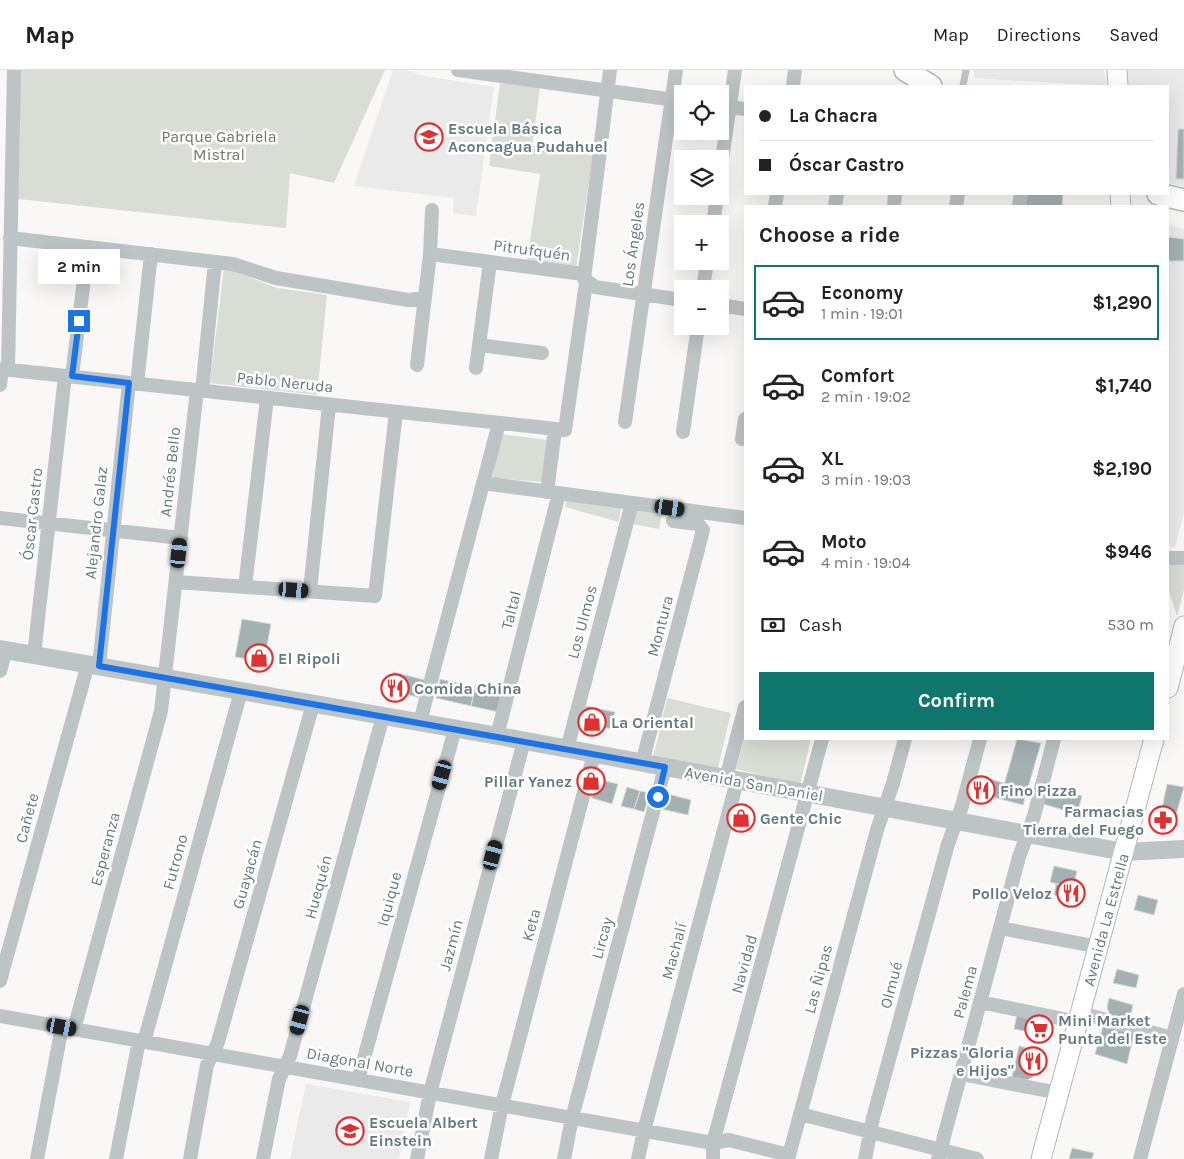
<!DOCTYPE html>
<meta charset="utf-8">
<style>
:root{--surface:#fff;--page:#f6f6f6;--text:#222;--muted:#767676;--line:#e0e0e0;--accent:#0f766e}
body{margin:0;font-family:Karla,sans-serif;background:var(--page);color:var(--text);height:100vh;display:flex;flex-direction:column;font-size:19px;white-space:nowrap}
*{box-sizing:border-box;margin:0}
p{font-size:16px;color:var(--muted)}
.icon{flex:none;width:28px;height:28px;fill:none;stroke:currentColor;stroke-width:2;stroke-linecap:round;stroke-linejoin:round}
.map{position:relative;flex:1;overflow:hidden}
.side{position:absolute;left:744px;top:135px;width:425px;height:535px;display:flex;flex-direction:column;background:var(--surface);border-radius:0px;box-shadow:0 5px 20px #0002}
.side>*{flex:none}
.hud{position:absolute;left:744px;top:15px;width:425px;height:110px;border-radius:0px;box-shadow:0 5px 20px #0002;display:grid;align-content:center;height:110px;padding:0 15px;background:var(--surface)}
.fabs{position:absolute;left:674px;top:15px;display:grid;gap:10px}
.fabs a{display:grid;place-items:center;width:55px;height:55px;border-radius:0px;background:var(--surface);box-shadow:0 5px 20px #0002;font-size:25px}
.end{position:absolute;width:22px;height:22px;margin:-11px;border:6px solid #1a73e8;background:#fff;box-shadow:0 0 0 2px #fff}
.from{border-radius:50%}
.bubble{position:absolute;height:35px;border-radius:0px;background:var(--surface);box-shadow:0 5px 20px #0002;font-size:16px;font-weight:700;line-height:35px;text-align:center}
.car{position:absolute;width:15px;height:30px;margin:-15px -8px;border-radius:6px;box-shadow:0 0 4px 1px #0007;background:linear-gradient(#222 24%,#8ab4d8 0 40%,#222 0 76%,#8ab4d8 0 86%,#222 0)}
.hud b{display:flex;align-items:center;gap:18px;height:48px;font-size:19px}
.hud b+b{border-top:1px solid var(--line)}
.hud i{width:12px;height:12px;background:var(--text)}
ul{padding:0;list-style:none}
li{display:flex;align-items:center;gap:15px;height:75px;margin:0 10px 8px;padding:0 5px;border:2px solid transparent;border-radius:0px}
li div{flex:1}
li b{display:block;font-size:19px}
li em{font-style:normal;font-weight:700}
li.active{border-color:var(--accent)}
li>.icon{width:45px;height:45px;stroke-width:1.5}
h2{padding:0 15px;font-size:22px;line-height:60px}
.pay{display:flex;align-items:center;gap:12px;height:55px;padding:0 15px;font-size:19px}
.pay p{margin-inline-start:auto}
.button{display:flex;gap:10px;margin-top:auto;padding:10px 15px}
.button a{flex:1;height:58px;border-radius:0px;background:var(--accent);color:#fff;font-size:20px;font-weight:700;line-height:58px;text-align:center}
header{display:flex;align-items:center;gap:30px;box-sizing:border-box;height:70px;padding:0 25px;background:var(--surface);border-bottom:1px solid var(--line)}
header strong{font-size:24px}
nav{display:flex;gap:28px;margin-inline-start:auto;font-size:18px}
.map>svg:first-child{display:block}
.built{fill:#e9eae9}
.green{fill:#daddd5}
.building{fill:#a4b1b3;stroke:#dadad8}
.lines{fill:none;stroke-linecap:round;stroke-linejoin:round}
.secondary-casing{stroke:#afb8bb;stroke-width:21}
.primary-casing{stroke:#b1b8ba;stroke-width:24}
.service{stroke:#bdc4c6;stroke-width:7}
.minor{stroke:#bdc4c6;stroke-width:14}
.tertiary{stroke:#bdc4c6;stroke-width:18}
.secondary{stroke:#fff;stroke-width:19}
.primary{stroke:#fff;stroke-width:21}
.route{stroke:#1a73e8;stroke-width:6}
.labels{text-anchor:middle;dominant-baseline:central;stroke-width:5;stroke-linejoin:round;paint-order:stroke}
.poi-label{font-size:16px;font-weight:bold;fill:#647a80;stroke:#fff;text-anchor:start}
.park-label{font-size:16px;fill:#6c7963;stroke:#fff}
.street-label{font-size:16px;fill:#647a80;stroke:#fff}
</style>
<header>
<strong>Map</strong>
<nav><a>Map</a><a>Directions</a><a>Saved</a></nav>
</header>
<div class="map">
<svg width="1184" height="1089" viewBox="0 0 1184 1089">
<rect width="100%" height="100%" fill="#f9f8f6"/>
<path class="built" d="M393 0H405L424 6 494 17 476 146 453 143 454 128 354 116Z
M974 0H1104L1107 16 974 8Z
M1127 0H1184V117L1168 113V16H1128Z
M1168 155 1184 159V443L1175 477 1168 476Z
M306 1014 410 1032 399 1089H290Z"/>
<path class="green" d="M20 0H385L334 113 290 103 286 158 18 129Z
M500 13 540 18 532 76 593 85 576 198 527 191 540 104 489 96Z
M224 197 277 218 327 225 317 325 210 313Z
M499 364 548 370 543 412 493 408Z
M566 429 621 437 619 452 565 437Z
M635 438 662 443 659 459 632 454Z
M1168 492H1184V520L1177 546 1168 518Z
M667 628 731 643 717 702 653 688Z
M745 664V669H811L800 715 736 699Z"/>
<path class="building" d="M1178 59H1184V109H1176Z
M1027 124H1063L1062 136H1025Z
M1168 167 1184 169V191H1168Z
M242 549 271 554 264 592 235 587Z
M393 602 425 610 421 628 389 620Z
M440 609 475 617 471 636 436 628Z
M475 617 503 624 498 642 471 636Z
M586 636 615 642 611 659 589 655 584 647Z
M1017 669 1041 673 1023 735 1000 729Z
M976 705 1004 713 1000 729 971 721Z
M597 709 618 714 612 734 592 728Z
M1167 714 1184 717 1174 752H1159Z
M1048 716 1082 726 1077 744 1043 734Z
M627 717 640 721 634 739 621 736Z
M640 721 650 723 644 742 634 739Z
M664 723 691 730 688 745 661 739Z
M739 738 749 742 744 757 734 754Z
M1054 796 1077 801 1073 818 1050 812Z
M1056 814 1073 818 1071 829 1054 825Z
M1138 825 1158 830 1154 845 1134 840Z
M1117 899 1139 905 1136 918 1113 913Z
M1109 928 1133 935 1130 949 1110 945 1107 938Z
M1017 944 1043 949 1040 964 1014 959Z
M1103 956 1134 964 1127 994 1095 984Z
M1019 976 1040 981 1033 1007 1027 1010 1012 1007Z
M1072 1078 1094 1083 1092 1089H1069Z"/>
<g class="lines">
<g class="secondary-casing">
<g id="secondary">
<path d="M1117 0 1118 16"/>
<path d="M1120 124 1121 136"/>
<path d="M1168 618 1184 556"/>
<path id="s1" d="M1041 1089 1154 669"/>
</g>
</g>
<g class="primary-casing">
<path id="primary" d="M905 0 931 16
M1158 124 1184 130"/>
</g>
<path class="service" d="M963 16 966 0"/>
<path class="minor" d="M458 0 682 31
M610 0 584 209 595 217 682 230
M793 16 795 0
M721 36 745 39
M720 103 735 0
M775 136 777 124
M835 136 837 124
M894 136 895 124
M956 136 958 124
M1019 136 1021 124
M713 154 717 126
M10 168 233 194 276 208 408 230 424 228
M430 184 583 204
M703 219 707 191
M720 235 745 239
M479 275 542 283
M417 295 430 184 432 140
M476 298 490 192
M8 300 14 0
M72 306 88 177
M137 314 151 184
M0 315 2 299 565 360 586 213
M202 321 215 192
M625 352 676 0
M683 362 698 256
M742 369 745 349
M483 413 745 448
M547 422 555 359
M0 448 181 468
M1168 488H1184
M176 512 375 526 396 342
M245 517 267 328
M310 521 329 335
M34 585 65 306
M99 596 129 313
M0 601 6 580
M420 652 499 353
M497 666 559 423
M567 679 632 433
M642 693 703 460 698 454 673 451
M726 708 745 637
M1000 858 1099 877
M0 911 88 594
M980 932 1078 952
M1081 943 1172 968
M0 946 713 1073 729 1070 789 1085
M74 959 161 641 197 320
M144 972 241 621
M961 1004 1059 1023
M358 1010 455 659
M800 1044 977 1089
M37 1089 62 957
M116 1089 139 971
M190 1089 207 995 218 972 313 634
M263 1089 279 1009 290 986 383 646
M417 1089 430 1023 524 671
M491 1089 502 1035 594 684
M564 1089 572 1048 665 697
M638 1089 644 1061 737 711
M713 1089V1073L822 669
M788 1089 877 760 893 713 905 669
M865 1089 873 1048 948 774 962 736 980 669
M938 1089 1019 787 1034 746 1054 669
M1140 1089 1184 924"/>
<path class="tertiary" d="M0 579 504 667 1124 782 1184 779"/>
<use href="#secondary" class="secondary"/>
<use href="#primary" class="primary"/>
</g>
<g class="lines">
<path class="route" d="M79 251 72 306 129 313 99 596 665 697 658 727"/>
</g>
<defs>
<g id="school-ring" transform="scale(1.4375)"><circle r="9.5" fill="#fff" stroke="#df3130" stroke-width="1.5"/><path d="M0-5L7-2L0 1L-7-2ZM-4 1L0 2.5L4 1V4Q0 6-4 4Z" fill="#df3130"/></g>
<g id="shop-ring" transform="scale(1.4375)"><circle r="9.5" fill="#fff" stroke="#df3130" stroke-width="1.5"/><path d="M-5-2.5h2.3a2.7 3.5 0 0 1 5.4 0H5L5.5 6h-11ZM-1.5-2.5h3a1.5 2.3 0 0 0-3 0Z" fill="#df3130"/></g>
<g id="restaurant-ring" transform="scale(1.4375)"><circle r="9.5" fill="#fff" stroke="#df3130" stroke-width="1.5"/><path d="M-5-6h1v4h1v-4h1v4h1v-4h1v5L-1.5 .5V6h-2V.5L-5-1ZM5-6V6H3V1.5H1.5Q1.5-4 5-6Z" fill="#df3130"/></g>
<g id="pharmacy-ring" transform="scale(1.4375)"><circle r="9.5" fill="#fff" stroke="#df3130" stroke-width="1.5"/><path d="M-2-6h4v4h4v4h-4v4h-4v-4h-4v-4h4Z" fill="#df3130"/></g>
<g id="supermarket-ring" transform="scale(1.4375)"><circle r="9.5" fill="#fff" stroke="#df3130" stroke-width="1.5"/><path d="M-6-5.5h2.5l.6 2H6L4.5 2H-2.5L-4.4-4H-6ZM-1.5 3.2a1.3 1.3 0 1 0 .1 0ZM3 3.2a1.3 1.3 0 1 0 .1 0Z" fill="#df3130"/></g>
</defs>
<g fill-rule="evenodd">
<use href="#school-ring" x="429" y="67"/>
<use href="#shop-ring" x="259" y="588"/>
<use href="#restaurant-ring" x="395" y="618"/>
<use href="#shop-ring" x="592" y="652"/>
<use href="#shop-ring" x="591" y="711"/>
<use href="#restaurant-ring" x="981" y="720"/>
<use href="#shop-ring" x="741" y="748"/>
<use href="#pharmacy-ring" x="1163" y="750"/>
<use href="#restaurant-ring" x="1071" y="823"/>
<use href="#supermarket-ring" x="1039" y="959"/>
<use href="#restaurant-ring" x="1033" y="991"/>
<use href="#school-ring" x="350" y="1061"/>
</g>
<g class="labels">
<g class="poi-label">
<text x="448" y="58">Escuela Básica<tspan x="448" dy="18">Aconcagua Pudahuel</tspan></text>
<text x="278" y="588">El Ripoli</text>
<text x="414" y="618">Comida China</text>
<text x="611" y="652">La Oriental</text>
<text x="572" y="711" text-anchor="end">Pillar Yanez</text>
<text x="1000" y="720">Fino Pizza</text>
<text x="1144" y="741" text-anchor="end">Farmacias<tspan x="1144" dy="18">Tierra del Fuego</tspan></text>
<text x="760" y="748">Gente Chic</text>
<text x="1052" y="823" text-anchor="end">Pollo Veloz</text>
<text x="1058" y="950">Mini Market<tspan x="1058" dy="18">Punta del Este</tspan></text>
<text x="1014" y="982" text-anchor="end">Pizzas "Gloria<tspan x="1014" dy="18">e Hijos"</tspan></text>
<text x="369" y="1052">Escuela Albert<tspan x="369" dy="18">Einstein</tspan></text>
</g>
<g class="park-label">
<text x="219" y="66">Parque Gabriela<tspan x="219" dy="18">Mistral</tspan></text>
</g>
<g class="street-label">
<text transform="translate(633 174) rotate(-82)">Los Ángeles</text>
<text transform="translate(532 180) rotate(8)">Pitrufquén</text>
<text transform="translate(285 312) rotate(6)">Pablo Neruda</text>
<text transform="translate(170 402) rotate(-84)">Andrés Bello</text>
<text transform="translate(32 444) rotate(-84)">Óscar Castro</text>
<text transform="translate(96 453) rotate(-84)">Alejandro Galaz</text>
<text transform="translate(511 540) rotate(-76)">Taltal</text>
<text transform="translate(582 552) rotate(-75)">Los Ulmos</text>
<text transform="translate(660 556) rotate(-75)">Montura</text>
<text transform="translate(754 714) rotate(10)">Avenida San Daniel</text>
<text transform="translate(27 748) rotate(-75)">Cañete</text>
<text transform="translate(105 779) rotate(-75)">Esperanza</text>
<text transform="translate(175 792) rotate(-75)">Futrono</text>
<text transform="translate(247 804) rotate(-74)">Guayacán</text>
<text transform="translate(318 817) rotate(-75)">Huequén</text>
<text transform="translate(389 829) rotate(-75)">Iquique</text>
<text stroke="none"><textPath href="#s1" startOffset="248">Avenida La Estrella</textPath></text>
<text transform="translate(531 855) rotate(-75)">Keta</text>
<text transform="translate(602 868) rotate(-75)">Lircay</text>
<text transform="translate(451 875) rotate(-75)">Jazmín</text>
<text transform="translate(674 881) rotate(-75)">Machalí</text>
<text transform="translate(744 894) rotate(-75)">Navidad</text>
<text transform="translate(818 909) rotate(-75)">Las Ñipas</text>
<text transform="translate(891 915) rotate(-75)">Olmué</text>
<text transform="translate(965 922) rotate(-75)">Palema</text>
<text transform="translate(360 992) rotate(10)">Diagonal Norte</text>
</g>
</g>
</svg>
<div class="fabs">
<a><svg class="icon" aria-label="locate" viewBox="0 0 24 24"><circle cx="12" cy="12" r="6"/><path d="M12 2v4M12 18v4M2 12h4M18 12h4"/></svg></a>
<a><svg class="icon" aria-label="layers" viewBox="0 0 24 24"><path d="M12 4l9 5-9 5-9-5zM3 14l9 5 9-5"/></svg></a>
<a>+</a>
<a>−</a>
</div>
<i class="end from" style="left:658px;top:727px"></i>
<i class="end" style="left:79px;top:251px"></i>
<div class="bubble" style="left:38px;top:179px;width:82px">2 min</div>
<i class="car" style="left:670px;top:438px;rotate:98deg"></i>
<i class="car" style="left:179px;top:483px;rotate:6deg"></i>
<i class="car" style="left:294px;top:520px;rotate:94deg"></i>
<i class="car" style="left:442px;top:705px;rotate:195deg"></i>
<i class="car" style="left:493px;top:785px;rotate:15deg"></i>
<i class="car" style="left:300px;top:950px;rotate:195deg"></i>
<i class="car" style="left:62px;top:957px;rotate:101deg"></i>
<div class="hud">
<b><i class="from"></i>La Chacra</b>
<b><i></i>Óscar Castro</b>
</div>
<section class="side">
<h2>Choose a ride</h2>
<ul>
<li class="active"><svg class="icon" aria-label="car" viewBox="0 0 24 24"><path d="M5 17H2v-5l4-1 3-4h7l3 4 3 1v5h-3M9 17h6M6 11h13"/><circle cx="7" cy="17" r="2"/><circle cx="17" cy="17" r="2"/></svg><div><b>Economy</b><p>1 min · 19:01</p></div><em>$1,290</em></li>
<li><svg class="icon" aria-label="car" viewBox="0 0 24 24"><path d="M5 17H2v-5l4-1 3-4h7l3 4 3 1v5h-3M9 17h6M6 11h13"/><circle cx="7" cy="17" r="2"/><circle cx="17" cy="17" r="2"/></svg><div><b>Comfort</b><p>2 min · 19:02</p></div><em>$1,740</em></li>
<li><svg class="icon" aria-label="car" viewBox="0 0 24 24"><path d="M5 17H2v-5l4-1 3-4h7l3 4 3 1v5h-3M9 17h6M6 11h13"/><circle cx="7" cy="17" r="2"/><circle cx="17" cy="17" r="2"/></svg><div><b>XL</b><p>3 min · 19:03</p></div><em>$2,190</em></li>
<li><svg class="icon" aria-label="car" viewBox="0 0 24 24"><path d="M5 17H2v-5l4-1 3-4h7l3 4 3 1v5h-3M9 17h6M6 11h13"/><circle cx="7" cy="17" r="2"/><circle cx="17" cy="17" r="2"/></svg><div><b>Moto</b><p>4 min · 19:04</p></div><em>$946</em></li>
</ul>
<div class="pay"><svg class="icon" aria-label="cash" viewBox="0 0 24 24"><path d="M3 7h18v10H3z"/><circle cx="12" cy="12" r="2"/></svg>Cash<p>530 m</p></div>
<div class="button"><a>Confirm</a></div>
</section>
</div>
